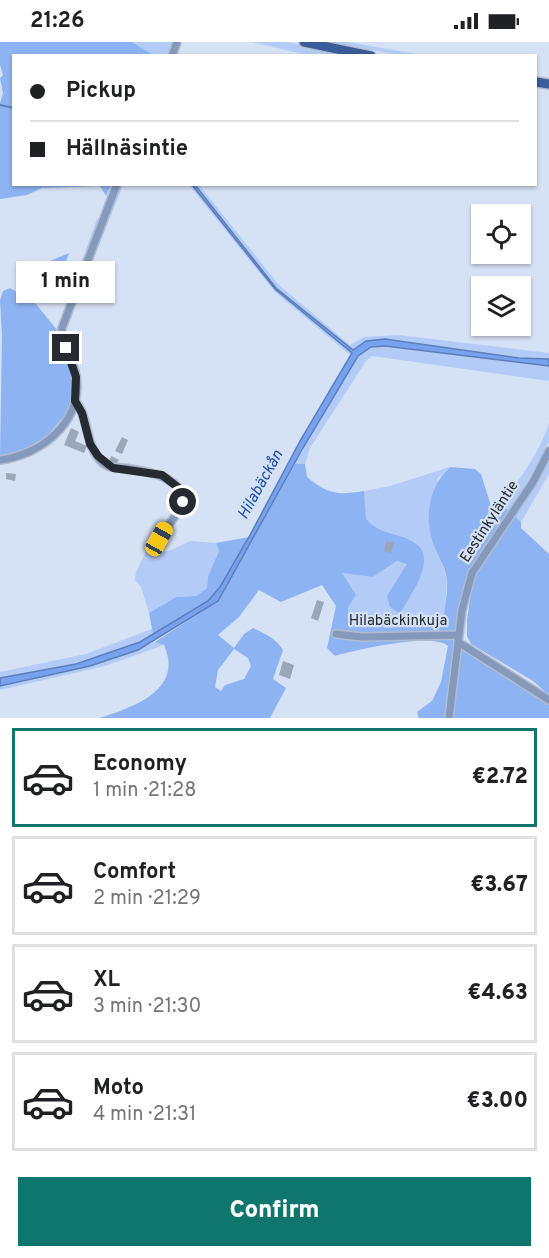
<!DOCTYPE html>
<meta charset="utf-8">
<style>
:root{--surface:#fff;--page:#f2f2f2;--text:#202124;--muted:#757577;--line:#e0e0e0;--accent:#0f766e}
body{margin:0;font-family:Overpass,sans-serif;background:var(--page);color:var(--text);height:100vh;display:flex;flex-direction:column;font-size:22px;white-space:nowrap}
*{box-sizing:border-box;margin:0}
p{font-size:20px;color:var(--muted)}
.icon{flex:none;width:33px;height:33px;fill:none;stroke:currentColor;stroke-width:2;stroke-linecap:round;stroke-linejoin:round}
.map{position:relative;height:676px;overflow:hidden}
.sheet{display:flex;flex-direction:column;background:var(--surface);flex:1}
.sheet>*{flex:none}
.guide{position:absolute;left:12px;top:12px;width:525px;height:132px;border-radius:0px;box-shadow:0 2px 4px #0004;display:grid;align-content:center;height:132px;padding:0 18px;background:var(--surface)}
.buttons{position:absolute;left:471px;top:162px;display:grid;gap:12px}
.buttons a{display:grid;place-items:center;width:60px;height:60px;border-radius:0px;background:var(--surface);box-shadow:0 2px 4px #0004;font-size:30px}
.end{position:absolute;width:27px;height:27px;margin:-14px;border:8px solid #262a31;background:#fff;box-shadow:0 0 0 3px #fff}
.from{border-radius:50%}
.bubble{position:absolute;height:42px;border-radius:0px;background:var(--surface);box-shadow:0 2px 4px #0004;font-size:20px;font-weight:800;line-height:42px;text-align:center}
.car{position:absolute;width:18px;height:36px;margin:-18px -9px;border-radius:8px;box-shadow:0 0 4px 2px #0007;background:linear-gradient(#f5c518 24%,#345 0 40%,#f5c518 0 76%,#345 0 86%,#f5c518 0)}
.guide b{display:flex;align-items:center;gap:21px;height:57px;font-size:22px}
.guide b+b{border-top:2px solid var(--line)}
.guide i{width:15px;height:15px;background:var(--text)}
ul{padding:10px 0 0;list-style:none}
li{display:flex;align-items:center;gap:18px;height:99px;margin:0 12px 9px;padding:0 6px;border:3px solid var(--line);border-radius:0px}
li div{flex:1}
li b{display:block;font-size:22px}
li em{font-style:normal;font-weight:800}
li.active{border-color:var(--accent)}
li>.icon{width:54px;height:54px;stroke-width:1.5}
.button{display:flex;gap:12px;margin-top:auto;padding:12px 18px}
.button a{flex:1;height:69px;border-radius:0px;background:var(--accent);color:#fff;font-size:24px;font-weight:800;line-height:69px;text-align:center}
.status{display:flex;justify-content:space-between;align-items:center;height:42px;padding:0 30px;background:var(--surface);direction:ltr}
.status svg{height:16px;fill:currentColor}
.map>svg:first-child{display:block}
.green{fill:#b3ccf7}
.forest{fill:#8eb3f2;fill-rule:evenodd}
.water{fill:#76a2f0;stroke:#5e7eb7;stroke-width:1.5}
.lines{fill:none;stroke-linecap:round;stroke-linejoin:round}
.stream{stroke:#5e7eb7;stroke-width:2}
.building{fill:#9ba6b8}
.minor-casing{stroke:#b2bccd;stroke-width:10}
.major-casing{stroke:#b2bccd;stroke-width:12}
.minor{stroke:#8599bc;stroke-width:7}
.major{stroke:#3a5c99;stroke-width:9}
.route{stroke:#262a31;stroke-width:8}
.labels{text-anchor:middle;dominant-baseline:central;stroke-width:4.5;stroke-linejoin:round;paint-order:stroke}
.street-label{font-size:15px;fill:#262a31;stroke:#d5e1f4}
.water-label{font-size:16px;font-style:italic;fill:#1c4da7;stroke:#d5e1f4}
</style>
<div class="status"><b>21:26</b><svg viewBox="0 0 49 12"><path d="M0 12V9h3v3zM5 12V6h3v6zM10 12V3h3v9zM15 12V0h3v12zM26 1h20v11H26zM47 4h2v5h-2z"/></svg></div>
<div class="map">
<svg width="549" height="676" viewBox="0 0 549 676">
<rect width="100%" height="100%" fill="#d5e1f4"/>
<path class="green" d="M132 0H175L170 14 151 13Z
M252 0H287L345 13H307Z
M325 0H347L423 13H401Z
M119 143H123L66 286 65 281Z
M189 143H192L275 247 352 310 350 313 275 250Z
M195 143H199L279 243 350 303 364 295 398 293 549 311V317L519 316 385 297 366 299 354 309 276 246Z
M101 175 63 273 60 287 57 288 97 177Z
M385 304 549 324V339L372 314 366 319 310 406 305 422H295L358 314 371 305Z
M549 381V400L510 470 501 462C520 437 539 412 549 381Z
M549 415V432L521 480 515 474Z
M450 425 438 436 431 495 442 519 447 539 444 580 383 586 348 578 342 530 373 535 397 519 408 522 390 565 401 571 416 501 377 488 365 477 364 449 390 444Z
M155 491 158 494 152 503 153 511 169 509 190 499 216 501 219 509 208 534 207 546 196 554 176 555 149 571 141 545 135 538 136 530Z
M152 587 153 592 140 600 76 622 0 636V630L86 612Z
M155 600 164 603 105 624 0 648V644L90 624Z"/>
<path class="forest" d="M0 0H132L151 12 14 14V142L111 143 106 154 100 144 42 146 27 153 0 157V61L3 51 0 36 3 33 0 23Z
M69 211 59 238 47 228 48 220Z
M10 246 36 262 57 288 71 325 74 349 66 372 40 402 29 409 0 415 2 293 0 258 3 249Z
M295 422H305L307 435C329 453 337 453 364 449L366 477C383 495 397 489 415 501 439 516 409 555 400 572L390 565 387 554 407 522 397 519 373 535 342 531 356 553 348 565V578L357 572 377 573 384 586 444 580C444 566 448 551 447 538 445 521 434 509 431 494 425 469 431 442 450 425L475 427 481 432 491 464 496 465 501 462 510 470 479 512 466 539 446 676H419L417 670 432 659 441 640 448 604C433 590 355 608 335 614L327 606 336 564 322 543 281 560 259 548 239 575 218 593 234 606 244 592 253 586C265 592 276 596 283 608L273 637 286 646 270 676H100C134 665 184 648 164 603L155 600 218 559ZM234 607 248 616 251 624 244 637 225 643 221 649 215 645 218 628Z
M515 474 521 480V486L549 512V653L533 639 471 602 467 594V578L472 542 484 517Z
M249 495 220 545 208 559 153 592 149 571 176 555 196 554 207 546 208 534 219 509 216 501Z
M462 605 549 660V676H451Z"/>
<path class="water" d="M192 143H195L276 246 353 308 366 299 385 297 519 316 549 317V324L385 304 371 305 358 314 303 406 218 559 138 608 90 624 0 644V636L76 622 140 600 208 559 220 545 249 495 300 399 352 311 275 247Z"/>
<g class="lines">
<path class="stream" d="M0 63 14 66"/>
</g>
<path class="building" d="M71 386 79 390 75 399 87 404 84 411 64 403Z
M122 395 128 398 122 412 115 409Z
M111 414 119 418 116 423 109 420Z
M6 431 16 432 15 439 6 437Z
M386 499 394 501 391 511 384 509Z
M317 558 324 560 318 579 311 576Z
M283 619 294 623 290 637 279 633Z"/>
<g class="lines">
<g class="minor-casing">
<path id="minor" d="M172 14 177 0
M75 359C90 376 84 404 103 421 112 428 120 425 130 427 149 430 171 433 182 451L181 465 154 505
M0 418C41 413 83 380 76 334 74 318 60 303 62 286L117 142
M336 592 362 595 459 593
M458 600 549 658
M449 676 462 568 472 531 533 440 549 409"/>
</g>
<g class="major-casing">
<path id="major" d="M304 0 371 14
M536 40 549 42"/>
</g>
<use href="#minor" class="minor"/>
<use href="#major" class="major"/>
</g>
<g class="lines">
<path class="route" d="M66 306 76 335 75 359 82 371 90 402 98 414 113 426 162 433 180 447 183 460"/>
</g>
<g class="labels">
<g class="street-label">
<text transform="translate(490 480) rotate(-57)">Eestinkyläntie</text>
<text x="398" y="579">Hilabäckinkuja</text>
</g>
<g class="water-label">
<text transform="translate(261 443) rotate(-61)">Hilabäckån</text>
</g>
</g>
</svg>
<div class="buttons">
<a><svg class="icon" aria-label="locate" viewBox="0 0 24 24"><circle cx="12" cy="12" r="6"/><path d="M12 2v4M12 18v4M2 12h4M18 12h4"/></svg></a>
<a><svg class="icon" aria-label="layers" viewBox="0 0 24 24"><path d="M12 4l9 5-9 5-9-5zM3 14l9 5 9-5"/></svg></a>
</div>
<i class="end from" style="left:183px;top:460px"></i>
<i class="end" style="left:66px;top:306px"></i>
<div class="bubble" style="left:16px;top:219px;width:99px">1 min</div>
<i class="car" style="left:159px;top:497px;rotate:29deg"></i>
<div class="guide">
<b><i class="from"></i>Pickup</b>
<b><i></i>Hällnäsintie</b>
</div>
</div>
<section class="sheet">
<ul>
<li class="active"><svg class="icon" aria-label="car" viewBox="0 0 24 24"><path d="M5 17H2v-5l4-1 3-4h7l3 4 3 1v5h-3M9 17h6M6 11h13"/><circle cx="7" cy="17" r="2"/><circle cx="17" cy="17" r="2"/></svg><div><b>Economy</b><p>1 min · 21:28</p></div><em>€2.72</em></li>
<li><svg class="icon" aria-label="car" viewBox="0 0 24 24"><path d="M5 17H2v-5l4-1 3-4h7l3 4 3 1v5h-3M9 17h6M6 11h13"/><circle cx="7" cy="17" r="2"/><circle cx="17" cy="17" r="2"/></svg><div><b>Comfort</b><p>2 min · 21:29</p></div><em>€3.67</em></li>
<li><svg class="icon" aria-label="car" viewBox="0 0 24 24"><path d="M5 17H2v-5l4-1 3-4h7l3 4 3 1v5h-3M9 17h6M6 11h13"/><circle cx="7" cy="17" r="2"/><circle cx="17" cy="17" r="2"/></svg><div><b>XL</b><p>3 min · 21:30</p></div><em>€4.63</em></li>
<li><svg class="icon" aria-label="car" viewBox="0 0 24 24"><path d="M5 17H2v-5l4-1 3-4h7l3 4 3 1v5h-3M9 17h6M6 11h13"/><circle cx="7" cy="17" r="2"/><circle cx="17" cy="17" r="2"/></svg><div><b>Moto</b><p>4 min · 21:31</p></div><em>€3.00</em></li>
</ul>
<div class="button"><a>Confirm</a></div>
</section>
